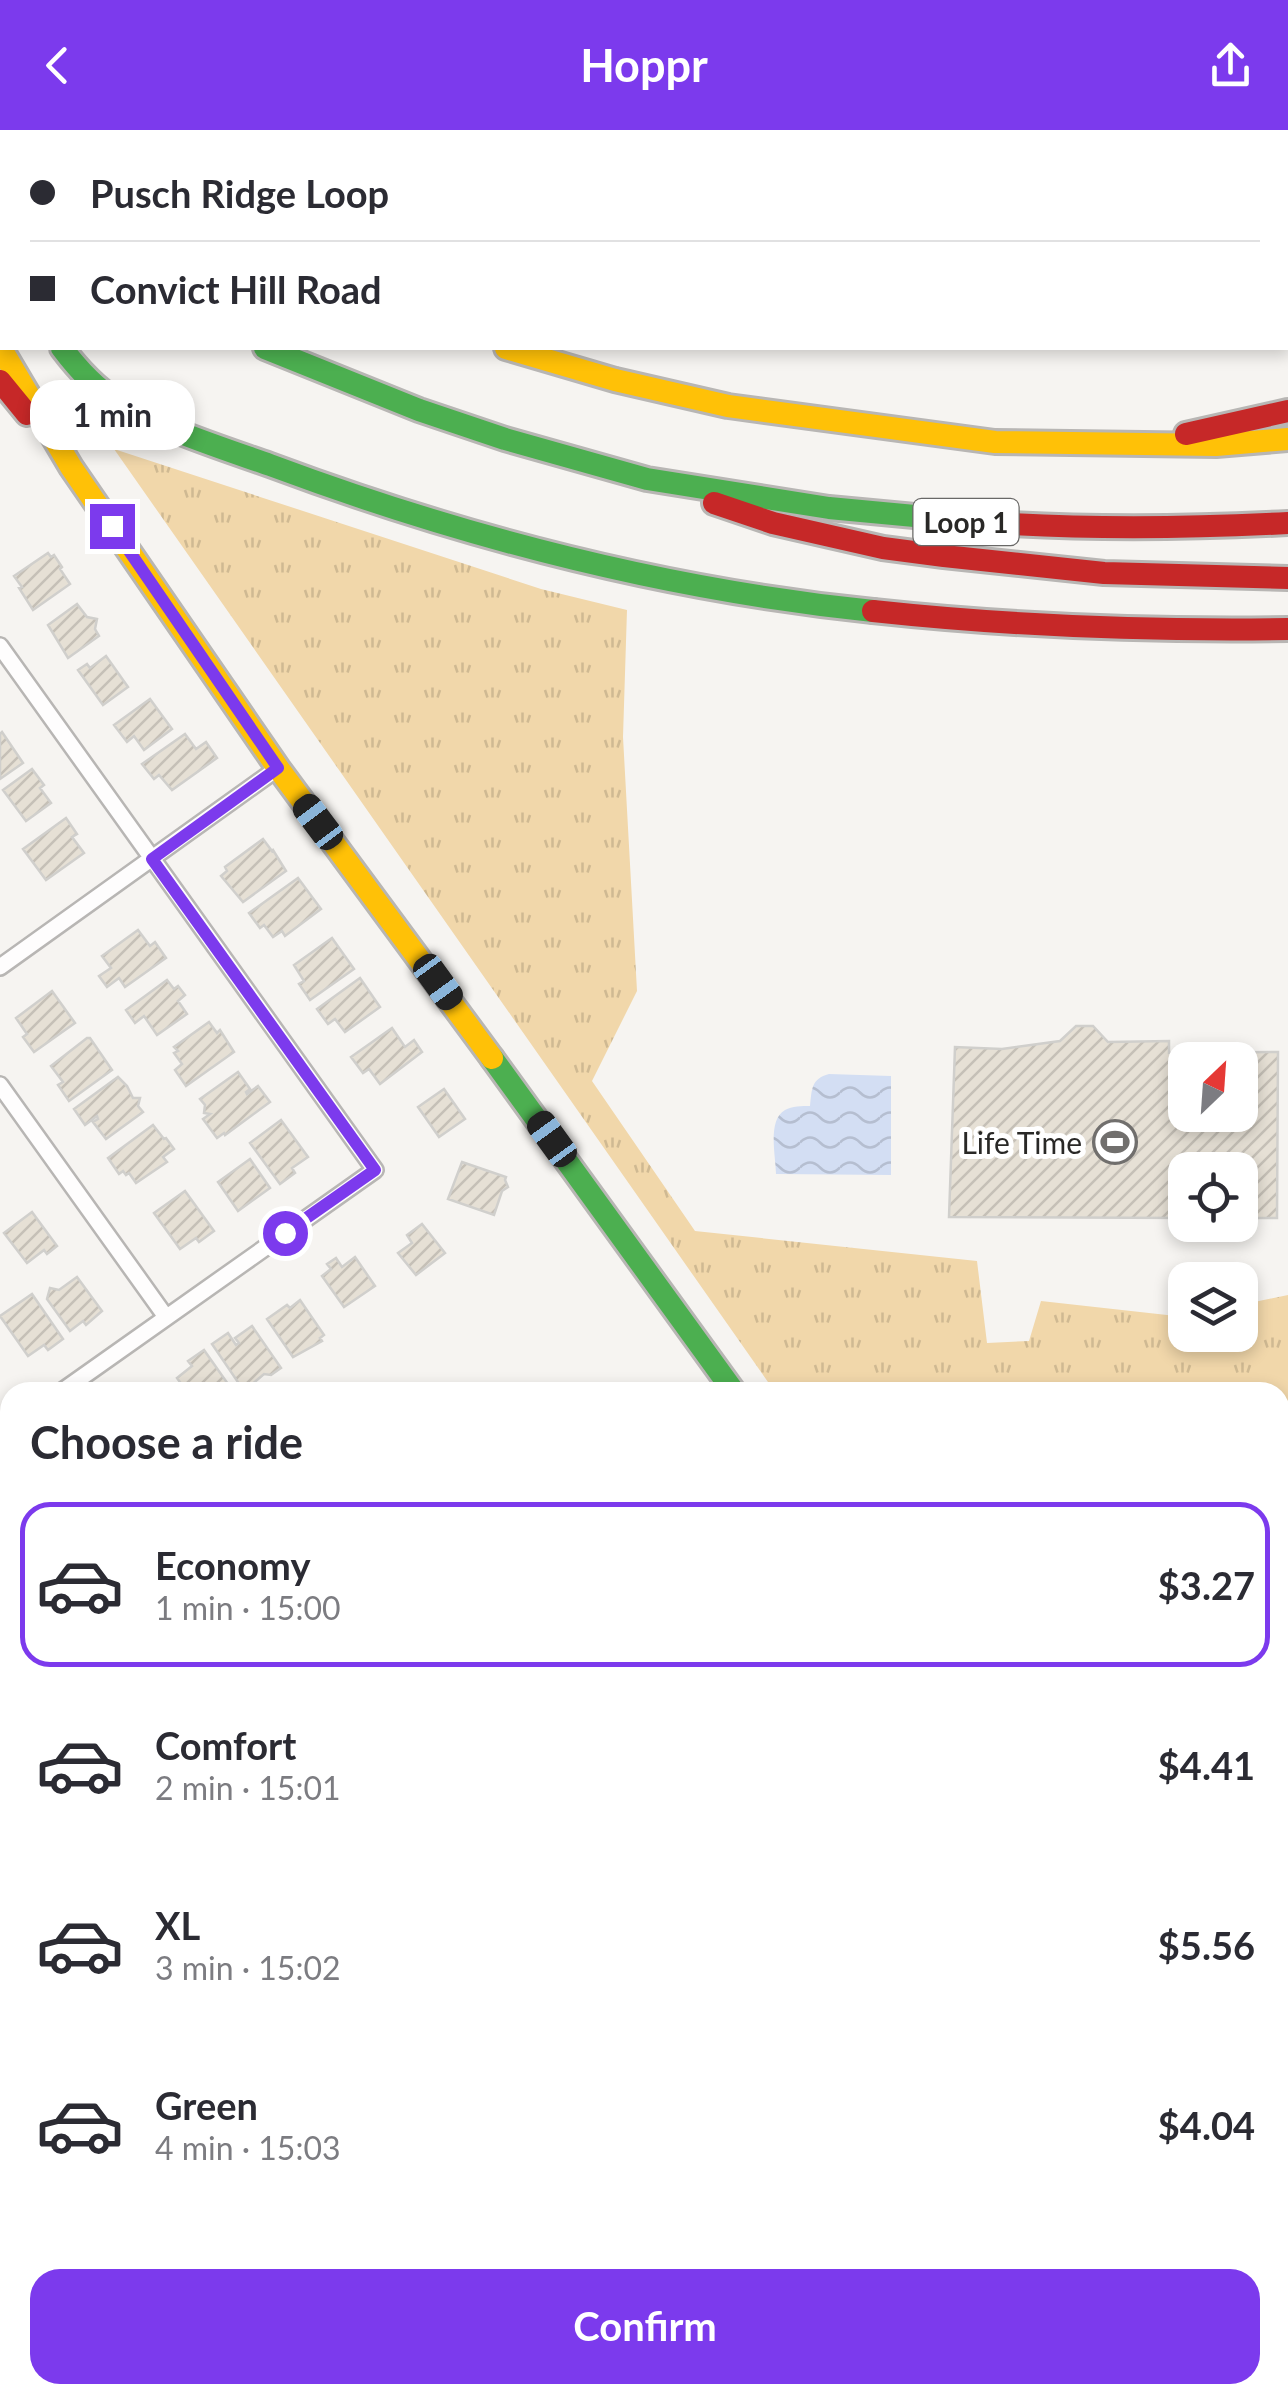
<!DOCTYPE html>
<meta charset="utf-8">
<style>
:root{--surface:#fff;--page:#f7f7f7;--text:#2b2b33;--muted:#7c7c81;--line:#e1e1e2;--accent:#7c3aed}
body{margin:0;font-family:Lato,sans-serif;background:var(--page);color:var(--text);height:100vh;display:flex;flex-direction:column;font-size:38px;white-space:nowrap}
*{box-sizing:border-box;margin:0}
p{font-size:32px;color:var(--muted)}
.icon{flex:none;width:55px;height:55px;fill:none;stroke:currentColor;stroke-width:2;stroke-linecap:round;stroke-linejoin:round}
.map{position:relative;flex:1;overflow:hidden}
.side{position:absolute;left:0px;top:1252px;width:1290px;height:1022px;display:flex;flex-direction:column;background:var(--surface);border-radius:30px 30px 0 0;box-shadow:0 5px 15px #0003}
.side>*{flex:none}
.banner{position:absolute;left:0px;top:0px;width:1290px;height:220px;box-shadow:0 5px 15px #0003;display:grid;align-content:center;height:220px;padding:0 30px;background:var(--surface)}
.needle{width:65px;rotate:25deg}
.buttons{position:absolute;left:1168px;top:912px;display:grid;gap:20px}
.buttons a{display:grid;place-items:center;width:90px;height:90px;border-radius:20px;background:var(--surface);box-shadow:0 5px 15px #0003;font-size:50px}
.end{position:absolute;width:45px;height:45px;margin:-22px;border:12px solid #7c3aed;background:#fff;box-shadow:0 0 0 5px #fff}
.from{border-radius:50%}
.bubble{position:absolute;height:70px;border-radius:30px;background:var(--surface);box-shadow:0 5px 15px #0003;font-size:32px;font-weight:700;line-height:70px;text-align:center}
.car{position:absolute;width:30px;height:60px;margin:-30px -15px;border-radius:12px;box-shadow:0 0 8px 2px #0007;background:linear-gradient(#222 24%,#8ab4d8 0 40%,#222 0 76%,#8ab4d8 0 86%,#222 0)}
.banner b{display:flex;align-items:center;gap:35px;height:95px;font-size:38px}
.banner b+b{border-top:2px solid var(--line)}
.banner i{width:25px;height:25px;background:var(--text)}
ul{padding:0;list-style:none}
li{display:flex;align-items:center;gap:30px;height:165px;margin:0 20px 15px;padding:0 10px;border:5px solid transparent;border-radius:30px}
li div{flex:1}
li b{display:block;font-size:38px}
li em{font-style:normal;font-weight:700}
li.selected{border-color:var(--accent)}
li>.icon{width:90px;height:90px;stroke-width:1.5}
h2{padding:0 30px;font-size:45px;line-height:120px}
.button{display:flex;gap:20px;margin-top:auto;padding:20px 30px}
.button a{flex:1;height:115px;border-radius:30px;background:var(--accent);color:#fff;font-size:40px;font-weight:700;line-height:115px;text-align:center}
header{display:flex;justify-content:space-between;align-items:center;height:130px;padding:0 30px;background:var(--accent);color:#fff;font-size:45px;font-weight:700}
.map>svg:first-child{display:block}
.grass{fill:url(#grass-tufts)}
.park{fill:url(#park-dots)}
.water{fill:url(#water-waves)}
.building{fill:url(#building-hatch);stroke:#d0cfcc;stroke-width:2.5;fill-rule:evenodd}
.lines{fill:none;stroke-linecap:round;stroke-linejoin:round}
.street-casing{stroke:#b8b6b4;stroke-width:20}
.fast-casing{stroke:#b8b6b4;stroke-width:28}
.slow-casing{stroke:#b8b6b4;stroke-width:28}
.jam-casing{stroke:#b8b6b4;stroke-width:28}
.street{stroke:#fefdfd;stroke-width:15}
.fast{stroke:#4caf50;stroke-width:22}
.slow{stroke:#ffc107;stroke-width:22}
.jam{stroke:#c62828;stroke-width:22}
.route{stroke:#7c3aed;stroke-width:12}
.labels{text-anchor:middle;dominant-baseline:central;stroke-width:10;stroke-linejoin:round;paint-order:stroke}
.shield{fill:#fff;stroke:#696867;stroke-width:2.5}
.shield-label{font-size:28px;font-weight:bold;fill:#292826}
.poi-label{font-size:30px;fill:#292826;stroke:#fff;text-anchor:end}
</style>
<header><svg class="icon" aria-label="back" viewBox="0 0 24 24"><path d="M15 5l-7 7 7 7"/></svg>Hoppr<svg class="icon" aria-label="share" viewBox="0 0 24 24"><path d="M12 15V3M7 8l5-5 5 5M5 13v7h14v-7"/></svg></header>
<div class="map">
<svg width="1288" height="2273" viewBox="0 0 1288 2273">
<defs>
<pattern id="grass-tufts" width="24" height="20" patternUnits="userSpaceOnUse" patternTransform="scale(2.5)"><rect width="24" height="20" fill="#f1d7aa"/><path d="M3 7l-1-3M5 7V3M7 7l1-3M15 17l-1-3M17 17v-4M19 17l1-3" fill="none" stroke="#cfb992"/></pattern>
<pattern id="park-dots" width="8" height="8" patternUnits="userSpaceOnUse" patternTransform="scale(2.5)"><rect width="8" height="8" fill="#f1d7aa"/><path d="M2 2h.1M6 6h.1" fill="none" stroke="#cfb992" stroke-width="1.8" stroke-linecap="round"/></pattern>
<pattern id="water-waves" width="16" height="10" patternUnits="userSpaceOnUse" patternTransform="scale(2.5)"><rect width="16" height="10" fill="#d3def3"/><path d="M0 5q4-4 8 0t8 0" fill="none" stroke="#b5bed0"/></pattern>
<pattern id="building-hatch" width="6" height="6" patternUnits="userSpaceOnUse" patternTransform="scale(2.5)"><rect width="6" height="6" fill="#e6e0d5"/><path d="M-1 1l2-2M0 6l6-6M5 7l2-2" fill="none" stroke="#c5c0b7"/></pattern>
</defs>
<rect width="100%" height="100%" fill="#f6f4f1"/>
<path class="grass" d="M114 319 541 459 627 480 623 607 637 861 592 951 695 1101 977 1131 987 1213 1029 1211 1041 1171 1185 1187V1205H1240V1175L1288 1165V1430L1280 1436V1262H775Z"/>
<path class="park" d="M0 2182 10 2192V2265H85L93 2273H0Z"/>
<path class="water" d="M829 944 891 946V1045L776 1044C776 1026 767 990 785 980 792 976 802 976 810 976 812 959 811 949 829 944Z"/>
<path class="building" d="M48 423 51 427 54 425 62 437 60 439 70 454 33 480 19 458 22 457 14 446Z
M77 474 87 487 97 489 95 499 99 506 68 528 48 495Z
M106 526 128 557 103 575 78 540 87 534 90 538Z
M150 569 172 599 144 620 134 606 127 612 114 595Z
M2 602 23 633 0 649V604Z
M185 604 196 619 206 612 217 628 172 660 159 645 154 649 142 634Z
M32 639 44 655 40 658 51 673 26 691 3 660Z
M66 688 77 704 72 707 84 723 46 750 23 719Z
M263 709 272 721 273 720 286 741 243 772 221 746 227 741 225 737Z
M298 748 321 779 285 806 282 801 273 807 264 795 260 798 249 783Z
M138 800 150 816 155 812 166 828 125 857 119 848 107 857 99 846 111 838 102 826Z
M332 808 354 839 310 870 299 854 304 851 294 835Z
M360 848 380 877 345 902 335 889 328 894 317 879Z
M167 850 174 859 178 856 185 865 178 871 187 884 157 905 144 886 135 893 126 880Z
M52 861 75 893 34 922 23 907 27 904 16 888Z
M209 892 217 903 220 900 234 922 186 956 175 940 182 934 174 923 178 921 174 917Z
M1076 896H1093L1108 912 1169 911V923L1278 922 1277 1088H1240V1040H1185V1088L949 1087 955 917 1002 919 1060 911ZM1185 930H1240V985H1185Z
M392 898 405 917 414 910 422 922 380 954 369 939 363 943 351 927Z
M87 908H90L112 940 69 971 58 955 63 952 51 936Z
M238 942 250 959 246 962 247 964 258 956 270 972 225 1005 224 1003 217 1008 203 989 210 984 204 983 205 975 200 969Z
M118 947 127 956 133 968H140L138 976 143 982 106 1009 93 992 98 989 97 986 85 995 74 979Z
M444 959 465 989 439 1007 418 977Z
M281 990 308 1027 292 1038 295 1043 280 1054 250 1013Z
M153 995 164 1009 166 1008 174 1019 163 1027 167 1032 136 1053 129 1043 126 1045 123 1041 119 1044 108 1028Z
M250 1029 270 1058 238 1081 218 1052Z
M462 1032 506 1047 505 1050 508 1057 502 1061 494 1085 448 1069Z
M185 1061 214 1101 199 1112 196 1108 180 1119 154 1083Z
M32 1082 57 1116 47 1124 44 1120 27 1133 4 1103Z
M422 1094 445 1123 416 1145 398 1123 412 1113 407 1105Z
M355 1127 375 1156 344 1177 322 1146 331 1139 327 1134 336 1128 342 1137Z
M77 1147 102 1181 86 1195 83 1191 70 1201 47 1169 50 1158 59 1160Z
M32 1164 63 1209 48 1220 44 1215 28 1226 0 1186Z
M300 1170 324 1205 320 1208 322 1211 293 1227 267 1189 287 1175 290 1178Z
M252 1196 281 1238 271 1245 264 1244 244 1261 212 1214 228 1203 236 1215 239 1213 235 1208Z
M204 1220 233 1261 232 1262H187L177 1248 192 1236 188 1231Z
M10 1830V1858L4 1863 0 1858V1840Z
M1288 1837V1870L1280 1876V1843Z
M1282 2117 1288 2125V2158L1280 2164Z
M339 2265H379L377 2273H348L338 2270Z
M1155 2265H1203L1207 2273H1161Z"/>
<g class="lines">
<g class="street-casing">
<path id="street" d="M0 516 375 1040 61 1262
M0 837 278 638
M0 955 166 1187
M0 1306 10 1299
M1280 1608 1288 1602
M1280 1934 1288 1928
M0 1973 10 1986
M927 2265 937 2273
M1268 2265 1274 2273"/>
</g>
<g class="fast-casing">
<path id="fast" d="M291 0 295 2
M0 85 2 87
M62 218C77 238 94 257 116 271 158 298 222 318 270 335 463 407 668 460 873 481
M265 218 419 280 505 309 647 349 829 378 936 388
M492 928 734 1262"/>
</g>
<g class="slow-casing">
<path id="slow" d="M31 0 35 2
M0 123 2 127
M0 217 71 337 278 638 492 928
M506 218 615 250 728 276 995 312 1216 315 1288 309
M1280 2012 1288 2023"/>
</g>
<g class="jam-casing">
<path id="jam" d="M0 251 27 284
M1186 304 1288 281
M714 373 773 393 883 418 944 426 1104 443 1288 448
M936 388C1053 400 1170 399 1288 393
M873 481C1012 496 1149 501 1288 499"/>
</g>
<use href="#street" class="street"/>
<use href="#fast" class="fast"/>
<use href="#slow" class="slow"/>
<use href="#jam" class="jam"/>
</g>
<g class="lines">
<path class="route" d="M112 396 278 638 152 729 375 1040 285 1103"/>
</g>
<defs>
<g id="stadium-ring" transform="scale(2.25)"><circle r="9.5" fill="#fff" stroke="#716f6d" stroke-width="1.5"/><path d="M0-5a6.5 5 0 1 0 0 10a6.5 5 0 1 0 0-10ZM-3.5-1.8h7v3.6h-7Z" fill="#716f6d"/></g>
</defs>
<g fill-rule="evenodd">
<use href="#stadium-ring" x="1115" y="1012"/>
</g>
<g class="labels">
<rect class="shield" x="913.5" y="369" width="105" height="46" rx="8"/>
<g class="shield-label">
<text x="966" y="392">Loop 1</text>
</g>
<g class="poi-label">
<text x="1082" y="1012">Life Time</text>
</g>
</g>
</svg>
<div class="buttons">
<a><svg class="needle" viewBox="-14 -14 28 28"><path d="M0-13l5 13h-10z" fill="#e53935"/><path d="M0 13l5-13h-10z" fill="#7c7c81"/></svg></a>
<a><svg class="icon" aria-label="locate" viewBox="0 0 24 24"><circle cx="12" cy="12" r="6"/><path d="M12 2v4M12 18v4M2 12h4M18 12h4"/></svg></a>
<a><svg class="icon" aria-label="layers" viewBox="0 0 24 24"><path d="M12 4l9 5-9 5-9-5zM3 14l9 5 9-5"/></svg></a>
</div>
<i class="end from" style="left:285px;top:1103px"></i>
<i class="end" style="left:112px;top:396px"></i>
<div class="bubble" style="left:30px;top:250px;width:165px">1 min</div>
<i class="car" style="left:318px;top:692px;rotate:323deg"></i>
<i class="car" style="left:438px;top:852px;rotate:144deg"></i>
<i class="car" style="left:552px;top:1009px;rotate:324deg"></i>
<div class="banner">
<b><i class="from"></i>Pusch Ridge Loop</b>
<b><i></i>Convict Hill Road</b>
</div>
<section class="side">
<h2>Choose a ride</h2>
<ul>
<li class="selected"><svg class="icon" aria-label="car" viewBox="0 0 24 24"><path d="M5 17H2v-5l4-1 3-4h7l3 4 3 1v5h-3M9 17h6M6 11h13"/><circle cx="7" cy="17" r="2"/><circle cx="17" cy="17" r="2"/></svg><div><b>Economy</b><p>1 min · 15:00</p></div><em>$3.27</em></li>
<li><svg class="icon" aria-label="car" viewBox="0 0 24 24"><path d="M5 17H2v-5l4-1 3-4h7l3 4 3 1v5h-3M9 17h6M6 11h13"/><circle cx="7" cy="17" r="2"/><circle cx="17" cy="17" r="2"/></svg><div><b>Comfort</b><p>2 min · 15:01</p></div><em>$4.41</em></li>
<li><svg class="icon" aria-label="car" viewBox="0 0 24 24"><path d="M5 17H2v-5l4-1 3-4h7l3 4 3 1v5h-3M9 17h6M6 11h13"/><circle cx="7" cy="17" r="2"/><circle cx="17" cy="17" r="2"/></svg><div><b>XL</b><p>3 min · 15:02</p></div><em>$5.56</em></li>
<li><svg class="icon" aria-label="car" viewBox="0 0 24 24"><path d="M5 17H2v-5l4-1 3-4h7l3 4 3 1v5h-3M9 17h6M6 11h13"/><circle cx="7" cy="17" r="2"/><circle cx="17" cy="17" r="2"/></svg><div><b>Green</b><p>4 min · 15:03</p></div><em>$4.04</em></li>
</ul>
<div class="button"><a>Confirm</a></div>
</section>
</div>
